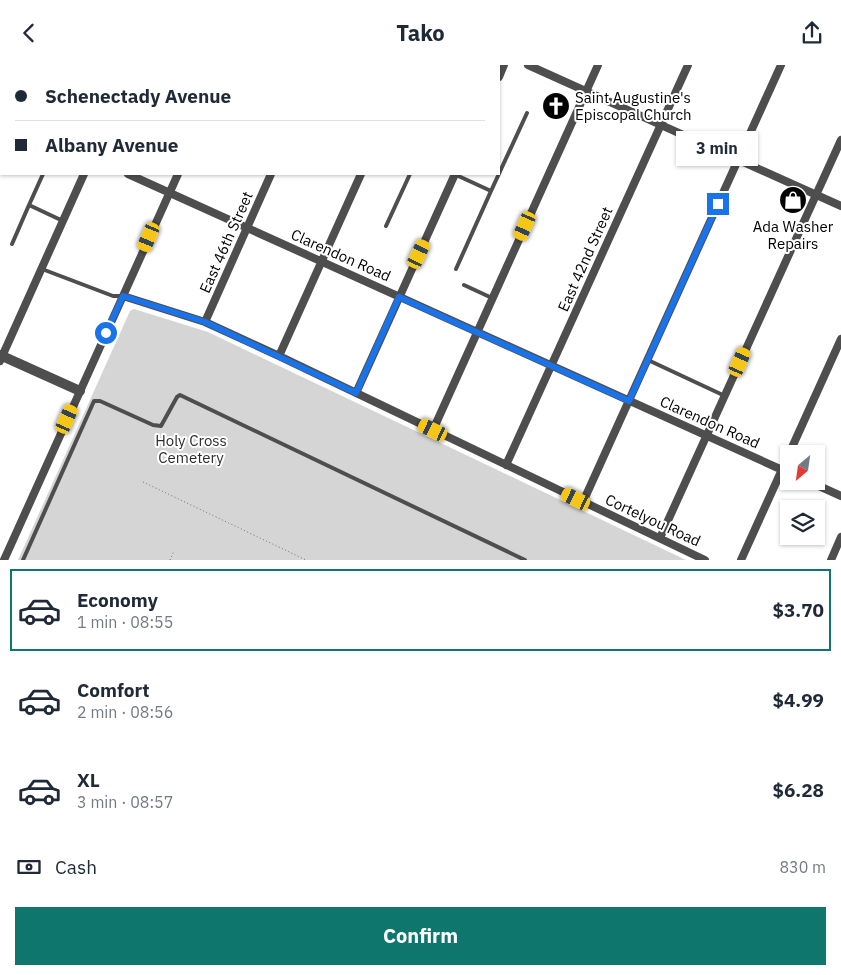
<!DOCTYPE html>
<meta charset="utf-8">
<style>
:root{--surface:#fff;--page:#f6f6f7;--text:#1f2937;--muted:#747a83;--line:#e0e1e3;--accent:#0f766e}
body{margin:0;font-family:"IBM Plex Sans",sans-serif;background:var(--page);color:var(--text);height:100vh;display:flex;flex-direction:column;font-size:19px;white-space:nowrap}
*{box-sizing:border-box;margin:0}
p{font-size:16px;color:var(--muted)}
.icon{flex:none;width:28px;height:28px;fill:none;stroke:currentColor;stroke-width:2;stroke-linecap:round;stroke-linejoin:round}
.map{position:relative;height:495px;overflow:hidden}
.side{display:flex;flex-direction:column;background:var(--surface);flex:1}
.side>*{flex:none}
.banner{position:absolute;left:0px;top:0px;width:500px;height:110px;box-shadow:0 1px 4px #0004;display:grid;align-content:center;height:110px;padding:0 15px;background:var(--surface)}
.needle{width:32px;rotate:209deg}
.controls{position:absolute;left:780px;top:380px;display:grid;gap:10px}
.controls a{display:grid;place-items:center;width:45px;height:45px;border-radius:0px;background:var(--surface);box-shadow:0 1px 4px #0004;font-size:25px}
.end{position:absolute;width:22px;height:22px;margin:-11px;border:6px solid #1a73e8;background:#fff;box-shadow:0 0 0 2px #fff}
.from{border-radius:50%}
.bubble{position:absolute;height:35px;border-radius:0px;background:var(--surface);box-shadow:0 1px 4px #0004;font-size:16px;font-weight:800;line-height:35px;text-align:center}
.car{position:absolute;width:15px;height:30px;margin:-15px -8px;border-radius:6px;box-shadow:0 0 4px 1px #0007;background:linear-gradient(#f5c518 24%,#345 0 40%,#f5c518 0 76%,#345 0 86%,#f5c518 0)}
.banner b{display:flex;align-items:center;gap:18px;height:48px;font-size:19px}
.banner b+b{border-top:1px solid var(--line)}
.banner i{width:12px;height:12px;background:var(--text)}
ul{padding:9px 0 0;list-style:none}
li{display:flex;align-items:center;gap:15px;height:82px;margin:0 10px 8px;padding:0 5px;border:2px solid transparent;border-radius:0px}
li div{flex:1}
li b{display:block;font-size:19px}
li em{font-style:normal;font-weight:800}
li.on{border-color:var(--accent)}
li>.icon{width:45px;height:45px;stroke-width:1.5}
.pay{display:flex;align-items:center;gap:12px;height:55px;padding:0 15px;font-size:19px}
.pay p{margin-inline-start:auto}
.action{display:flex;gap:10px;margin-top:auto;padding:10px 15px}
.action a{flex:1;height:58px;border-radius:0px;background:var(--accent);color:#fff;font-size:20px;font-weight:800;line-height:58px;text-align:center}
header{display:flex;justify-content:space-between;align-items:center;height:65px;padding:0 15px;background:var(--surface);font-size:22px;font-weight:800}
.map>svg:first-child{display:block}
.green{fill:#d5d5d5}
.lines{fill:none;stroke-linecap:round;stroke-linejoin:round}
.path{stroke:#707070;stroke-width:1;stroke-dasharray:1 2.5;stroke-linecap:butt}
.service{stroke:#4e4e4e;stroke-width:4}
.minor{stroke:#4e4e4e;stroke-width:8}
.tertiary{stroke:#4e4e4e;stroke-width:10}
.route{stroke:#1a73e8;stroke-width:6}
.labels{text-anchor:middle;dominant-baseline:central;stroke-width:4;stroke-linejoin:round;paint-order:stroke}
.poi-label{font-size:15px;fill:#000;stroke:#fff;text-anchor:start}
.street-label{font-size:15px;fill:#000;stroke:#fff}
.park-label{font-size:15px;fill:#2c2c2c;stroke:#fff}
</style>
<header><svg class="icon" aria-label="back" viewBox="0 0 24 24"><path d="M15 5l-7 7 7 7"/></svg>Tako<svg class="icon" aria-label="share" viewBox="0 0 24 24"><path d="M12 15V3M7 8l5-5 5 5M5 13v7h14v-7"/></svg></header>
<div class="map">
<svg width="841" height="495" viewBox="0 0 841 495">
<rect width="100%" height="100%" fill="#fff"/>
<path class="green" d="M134 244 208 267 686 495H18L130 246Z"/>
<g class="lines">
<path class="path" d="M143 417 306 495
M170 495 174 486"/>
<path class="service" d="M454 109 491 126 456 204
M491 126 527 48
M29 140 43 109
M386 161 410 109
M12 179 29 140 63 156
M42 204 113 231H122
M464 220 492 233
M648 295 725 331
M23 495 94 336H100L153 360 161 361 177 332 180 330 525 495"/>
<path class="minor" d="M528 0 841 141
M43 1 44 0
M133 1 134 0
M227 1V0
M320 1 321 0
M410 1 411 0
M499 12 504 0
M0 51H1
M0 95 1 93
M128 109 789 408
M123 231 205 257 279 291 705 495
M205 257 271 109
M279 291 361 109
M0 296 84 109
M356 328 455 109
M433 365 598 0
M789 389 841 274
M506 400 688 0
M808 416 841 431
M583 437 781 0
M660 473 841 75
M4 495 178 109
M741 495 789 389
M831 495 841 472"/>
<path class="tertiary" d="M0 290 80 326"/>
</g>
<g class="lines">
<path class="route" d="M106 268 123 231 205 257 356 328 399 232 629 336 718 139"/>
</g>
<defs>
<g id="church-disc" transform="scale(1.4375)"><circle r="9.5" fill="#000" stroke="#fff"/><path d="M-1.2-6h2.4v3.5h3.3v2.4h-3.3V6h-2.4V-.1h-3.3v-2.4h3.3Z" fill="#fff"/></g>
<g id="shop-disc" transform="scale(1.4375)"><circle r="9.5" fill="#000" stroke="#fff"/><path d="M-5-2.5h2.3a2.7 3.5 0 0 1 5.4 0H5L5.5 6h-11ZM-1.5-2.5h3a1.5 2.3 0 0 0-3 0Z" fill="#fff"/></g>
</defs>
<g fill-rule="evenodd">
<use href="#church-disc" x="556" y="41"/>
<use href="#shop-disc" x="793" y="135"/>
</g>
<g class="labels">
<g class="poi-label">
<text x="575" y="32">Saint Augustine's<tspan x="575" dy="17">Episcopal Church</tspan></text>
<text x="793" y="161" text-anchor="middle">Ada Washer<tspan x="793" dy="17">Repairs</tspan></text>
</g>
<g class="street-label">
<text transform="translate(226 177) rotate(-66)">East 46th Street</text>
<text transform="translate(341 190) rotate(24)">Clarendon Road</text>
<text transform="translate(585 194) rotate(-66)">East 42nd Street</text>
<text transform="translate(710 357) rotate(24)">Clarendon Road</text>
<text transform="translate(653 455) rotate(25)">Cortelyou Road</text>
</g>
<g class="park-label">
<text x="191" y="375">Holy Cross<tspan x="191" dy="17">Cemetery</tspan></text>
</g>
</g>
</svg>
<div class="controls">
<a><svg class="needle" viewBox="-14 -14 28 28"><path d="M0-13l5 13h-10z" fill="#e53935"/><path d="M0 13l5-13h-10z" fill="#747a83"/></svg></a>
<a><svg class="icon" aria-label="layers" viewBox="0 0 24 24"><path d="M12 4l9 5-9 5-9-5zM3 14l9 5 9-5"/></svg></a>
</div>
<i class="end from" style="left:106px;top:268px"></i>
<i class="end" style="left:718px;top:139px"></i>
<div class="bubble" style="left:676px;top:66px;width:82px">3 min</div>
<i class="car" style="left:525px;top:161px;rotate:204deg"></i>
<i class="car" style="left:149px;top:172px;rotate:203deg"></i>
<i class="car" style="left:419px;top:189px;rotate:25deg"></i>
<i class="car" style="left:740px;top:297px;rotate:24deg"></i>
<i class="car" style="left:67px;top:354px;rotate:24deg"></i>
<i class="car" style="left:433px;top:365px;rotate:296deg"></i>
<i class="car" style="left:576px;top:434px;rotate:296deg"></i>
<div class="banner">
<b><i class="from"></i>Schenectady Avenue</b>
<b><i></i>Albany Avenue</b>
</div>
</div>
<section class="side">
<ul>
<li class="on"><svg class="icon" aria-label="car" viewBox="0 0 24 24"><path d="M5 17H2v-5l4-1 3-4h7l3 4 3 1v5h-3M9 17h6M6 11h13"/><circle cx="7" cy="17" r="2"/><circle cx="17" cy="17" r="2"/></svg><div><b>Economy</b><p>1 min · 08:55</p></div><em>$3.70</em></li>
<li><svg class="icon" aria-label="car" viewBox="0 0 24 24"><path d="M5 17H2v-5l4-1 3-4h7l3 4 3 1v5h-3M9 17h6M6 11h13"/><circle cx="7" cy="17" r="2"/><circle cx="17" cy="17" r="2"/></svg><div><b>Comfort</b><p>2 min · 08:56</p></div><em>$4.99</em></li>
<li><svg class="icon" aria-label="car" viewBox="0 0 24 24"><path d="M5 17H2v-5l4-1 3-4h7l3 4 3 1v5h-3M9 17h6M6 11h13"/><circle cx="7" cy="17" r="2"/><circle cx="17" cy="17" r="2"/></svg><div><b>XL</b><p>3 min · 08:57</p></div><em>$6.28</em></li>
</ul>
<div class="pay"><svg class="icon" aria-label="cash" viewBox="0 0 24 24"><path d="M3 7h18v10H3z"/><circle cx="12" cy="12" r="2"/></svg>Cash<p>830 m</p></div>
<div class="action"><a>Confirm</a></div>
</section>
